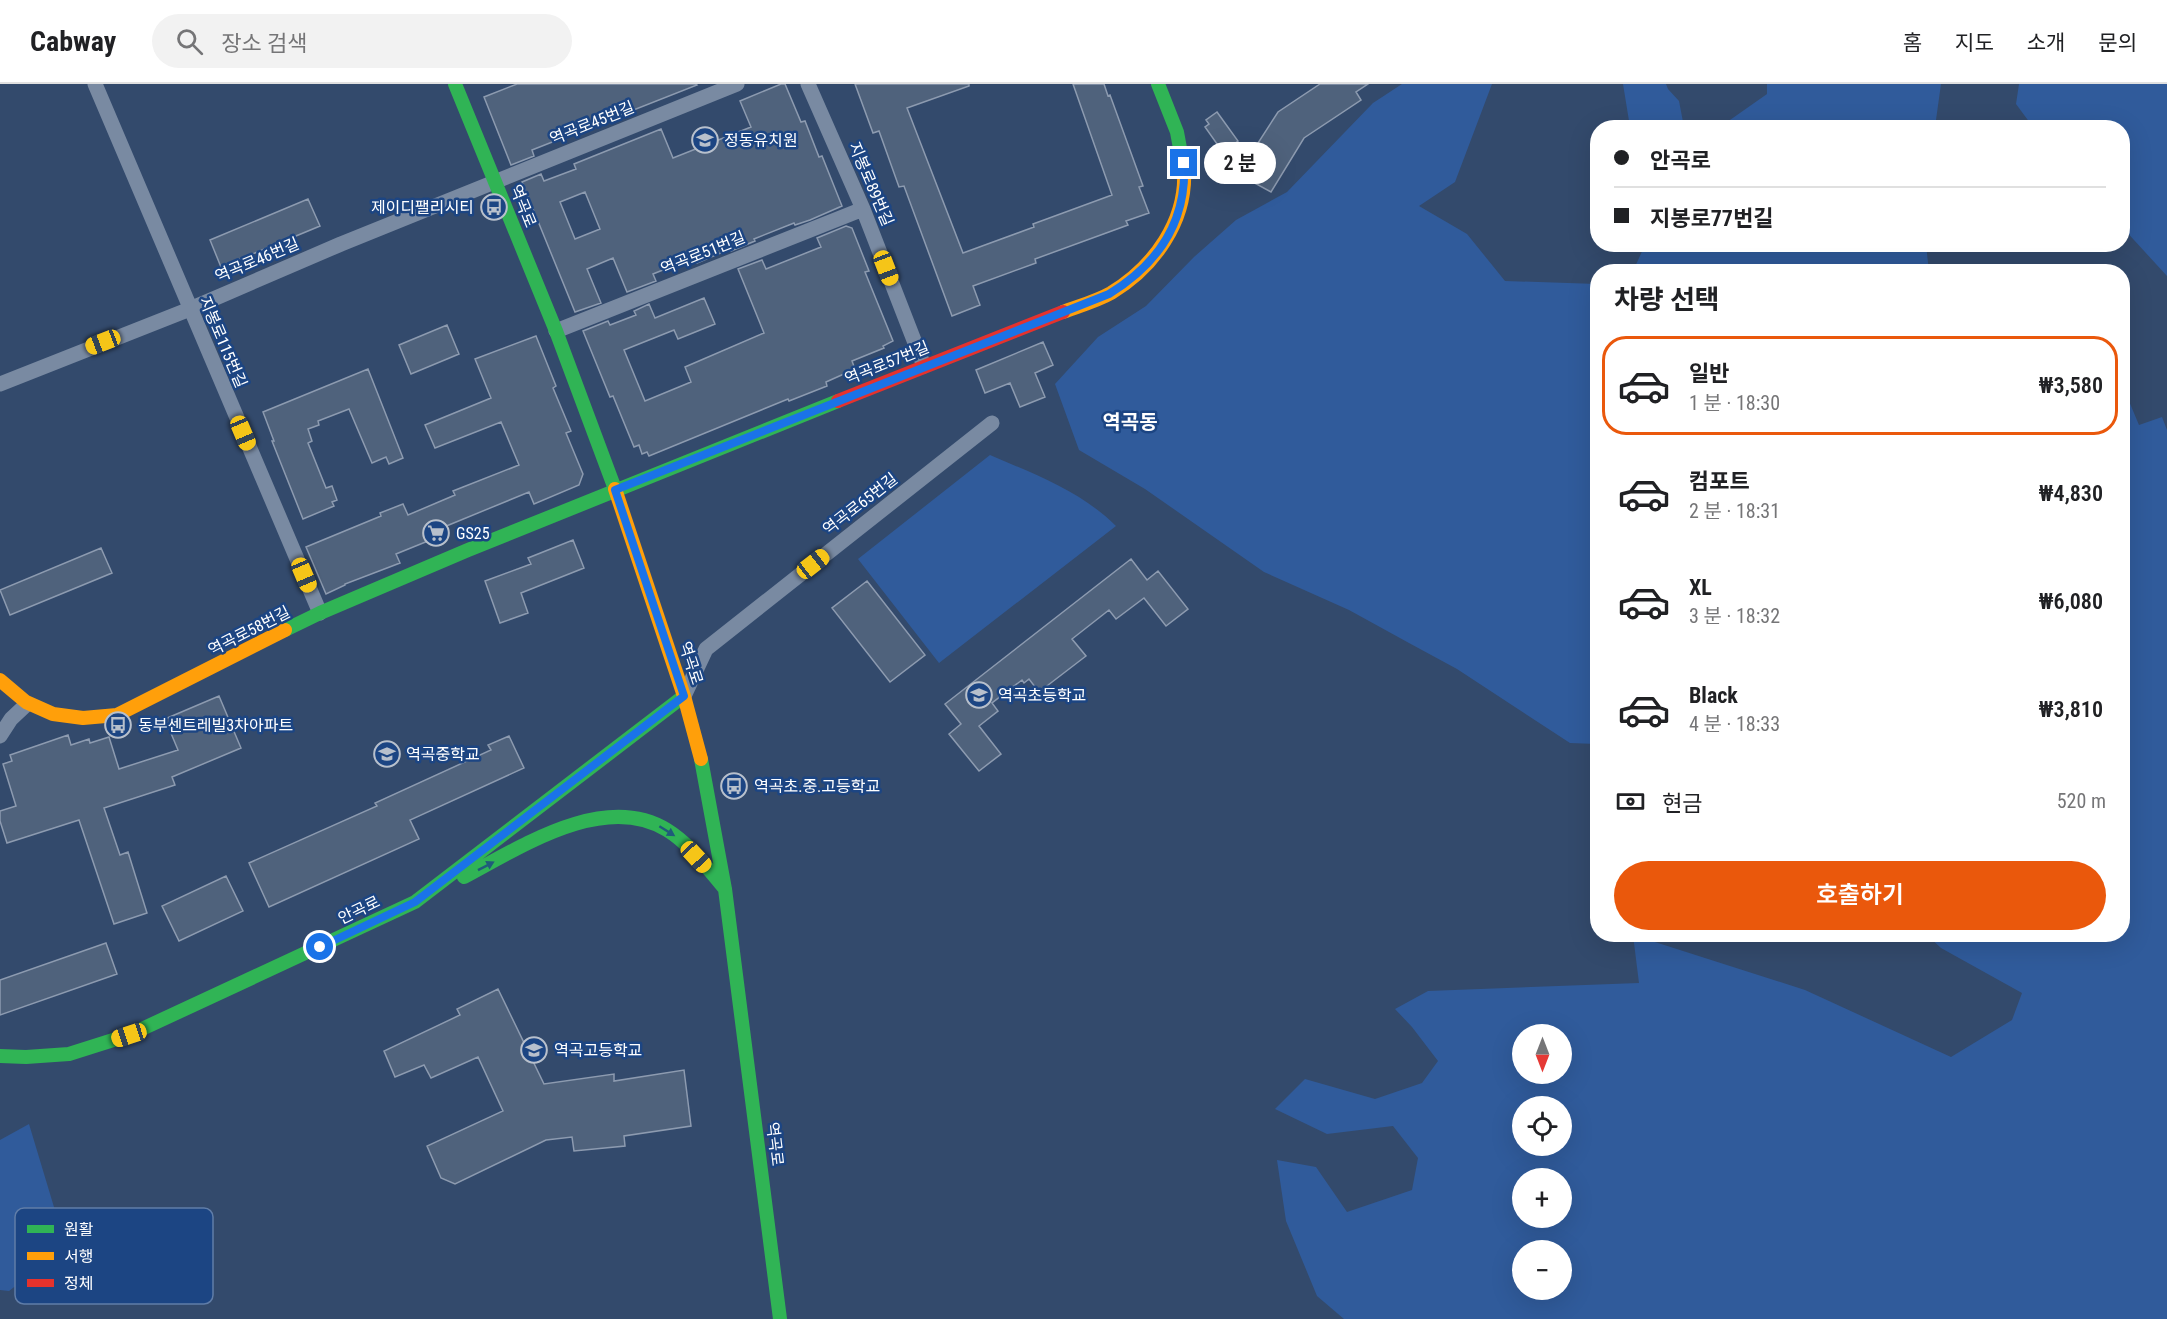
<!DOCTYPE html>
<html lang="ko">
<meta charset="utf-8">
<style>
:root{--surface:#fff;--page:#f2f2f2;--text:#202124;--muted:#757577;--line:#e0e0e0;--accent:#ea580c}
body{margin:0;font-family:"Roboto Condensed","Noto Sans KR",sans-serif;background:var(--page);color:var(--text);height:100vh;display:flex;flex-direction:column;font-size:22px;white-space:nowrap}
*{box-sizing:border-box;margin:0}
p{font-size:20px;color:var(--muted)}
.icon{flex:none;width:33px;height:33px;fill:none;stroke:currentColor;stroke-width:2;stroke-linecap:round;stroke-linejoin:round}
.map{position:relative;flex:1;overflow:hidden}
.details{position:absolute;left:1590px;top:180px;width:540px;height:678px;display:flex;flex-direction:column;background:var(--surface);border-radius:24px;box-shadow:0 6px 24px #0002}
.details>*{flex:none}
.hud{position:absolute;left:1590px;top:36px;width:540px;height:132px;border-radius:24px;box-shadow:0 6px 24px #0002;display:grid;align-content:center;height:132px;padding:0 24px;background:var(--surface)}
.needle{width:39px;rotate:180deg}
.tools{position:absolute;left:1512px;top:940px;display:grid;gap:12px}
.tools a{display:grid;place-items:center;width:60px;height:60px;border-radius:50%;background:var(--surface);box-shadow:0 6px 24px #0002;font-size:30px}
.end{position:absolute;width:27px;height:27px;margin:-14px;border:8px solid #1a73e8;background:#fff;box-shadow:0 0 0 3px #fff}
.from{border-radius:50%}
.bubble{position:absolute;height:42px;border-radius:21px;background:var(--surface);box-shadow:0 6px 24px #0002;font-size:20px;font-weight:600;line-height:42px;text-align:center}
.car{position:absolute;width:18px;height:36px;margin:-18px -9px;border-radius:8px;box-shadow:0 0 4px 2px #0007;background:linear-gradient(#f5c518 24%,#345 0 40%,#f5c518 0 76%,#345 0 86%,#f5c518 0)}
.hud b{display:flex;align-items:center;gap:21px;height:57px;font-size:22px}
.hud b+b{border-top:2px solid var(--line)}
.hud i{width:15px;height:15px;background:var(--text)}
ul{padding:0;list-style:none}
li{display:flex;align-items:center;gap:18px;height:99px;margin:0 12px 9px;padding:0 12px;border:3px solid transparent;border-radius:24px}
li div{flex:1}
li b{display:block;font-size:22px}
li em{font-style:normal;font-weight:600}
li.current{border-color:var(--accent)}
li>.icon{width:54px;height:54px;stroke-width:1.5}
h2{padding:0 24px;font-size:27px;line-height:72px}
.pay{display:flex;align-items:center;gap:15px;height:66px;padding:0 24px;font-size:22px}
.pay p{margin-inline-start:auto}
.button{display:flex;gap:12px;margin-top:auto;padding:12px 24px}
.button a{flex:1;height:69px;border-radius:36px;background:var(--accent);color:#fff;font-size:24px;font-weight:600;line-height:69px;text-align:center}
header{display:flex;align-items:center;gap:36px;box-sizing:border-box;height:84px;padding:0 30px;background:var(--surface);border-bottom:2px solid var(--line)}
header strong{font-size:28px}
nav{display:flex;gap:33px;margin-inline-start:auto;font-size:21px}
.search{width:420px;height:54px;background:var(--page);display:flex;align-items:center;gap:15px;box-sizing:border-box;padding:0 21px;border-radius:33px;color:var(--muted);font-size:22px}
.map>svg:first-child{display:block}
.green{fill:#305b9b;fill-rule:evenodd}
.building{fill:#4f627c;stroke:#8d9bb0;stroke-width:1.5;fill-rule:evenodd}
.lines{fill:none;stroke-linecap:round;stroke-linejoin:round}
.street{stroke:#798aa2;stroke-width:15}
.fast{stroke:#30b455;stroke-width:14}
.slow{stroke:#ff9f0a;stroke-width:14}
.jam{stroke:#e5322d;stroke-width:14}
.oneway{fill:#205b7a}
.route{stroke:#1a73e8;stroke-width:8}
.labels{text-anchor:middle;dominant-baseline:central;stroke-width:5;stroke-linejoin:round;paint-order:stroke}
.street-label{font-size:16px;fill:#fff;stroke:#1c4583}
.poi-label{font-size:16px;fill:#fff;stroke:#1c4583;text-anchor:start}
.quarter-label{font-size:20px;font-weight:bold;fill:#fff;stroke:#1c4583}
.key{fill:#1c4583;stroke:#607da8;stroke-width:1.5}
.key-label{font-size:16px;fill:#fff}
</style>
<header>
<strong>Cabway</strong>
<div class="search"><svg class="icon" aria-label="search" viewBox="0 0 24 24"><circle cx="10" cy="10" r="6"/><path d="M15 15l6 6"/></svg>장소 검색</div>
<nav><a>홈</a><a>지도</a><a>소개</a><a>문의</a></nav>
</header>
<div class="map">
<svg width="2167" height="1235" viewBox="0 0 2167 1235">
<rect width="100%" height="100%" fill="#334a6c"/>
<path class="green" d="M1402 0H1492L1455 98 1419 122 1467 150 1505 197 1597 200V660L1570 659 1457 585 1409 559 1349 526 1264 488 1145 405 1079 366 1055 300 1098 253 1146 222 1194 173 1236 136 1287 108 1373 19Z
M1623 0H1666L1668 5 1679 17 1684 43H1630Z
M1767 0H1941L1935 43H1720L1767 10Z
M2019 0H2167V192L2123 144 2122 44 2033 43 2016 20Z
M1645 161H1926L1929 187H1633Z
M2123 306 2126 310 2139 341 2162 333 2167 346V1235H1344L1317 1212 1286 1137 1277 1076 1316 1083 1347 1128 1412 1106 1418 1074 1393 1042 1327 1050 1275 1025 1305 995 1375 1015 1422 999 1438 977 1412 943 1395 925 1428 907 1639 899 1633 851 1805 906 1951 973 2012 936 2022 909 1941 864 1927 851 2122 850ZM1522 951H1562V990H1522ZM1522 1023H1562V1062H1522ZM1522 1095H1562V1134H1522ZM1522 1167H1562V1206H1522Z
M990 371C1034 390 1081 407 1116 442L939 579 858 475Z
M29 1040 66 1163 9 1207 0 1206V1056Z"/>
<path class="building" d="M517 0H696L697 1 532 66 534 72 511 81 484 13Z
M781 0H785L801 38 805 37 819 73 822 72 842 122 810 136 795 141 794 139 754 155 755 157 731 167 730 165 697 179 695 173 653 190 656 197 627 208 613 174 587 185 601 219 575 228 522 98 541 90 544 97 576 85 574 80 661 45 673 74 751 43 740 17ZM585 108 600 145 575 155 560 118Z
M855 0H969V2L907 24 963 169 1034 143 1033 140 1112 111 1073 0H1104L1108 12 1110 11 1143 102 1139 103 1149 129 1126 137 1128 141 1035 175 1036 179 973 202 980 221 952 232 904 102 899 103 879 47 873 49Z
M1320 0H1368L1356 8 1361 16 1304 54 1271 108 1238 90 1278 28Z
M1217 28 1238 57 1225 67H1222L1205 43 1209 40 1206 36Z
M308 115 320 142 221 183 210 156Z
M846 142 852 144 869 187 865 188 893 257 883 262 884 264 852 277 855 285 826 298 827 302 789 317 788 315 649 372 647 368 642 370 639 361 634 363 613 312 610 313 583 247 608 237 610 241 636 231 634 227 649 220 655 234 704 214 715 240 678 255 674 246 624 266 645 317 691 298 685 283 764 249 738 185 762 176 766 185 821 163 817 154Z
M447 241 459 270 411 290 399 261Z
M536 252 556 302 553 304 571 347 566 349 583 390 579 401 534 420 529 408 444 443 448 452 429 459 428 457 396 470 400 479 345 500V501L326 510 306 463 381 432 380 429 403 420 408 431 455 411 453 407 519 381 501 338 435 364 425 341 491 314 475 275Z
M1043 258 1053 281 1035 289 1045 313 1020 323 1010 299 985 309 976 286Z
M368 285 403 374 389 380 386 373 372 379 349 325 318 337 319 341 308 345 312 357 308 359 326 404 332 402 337 416 332 418 334 422 303 435 272 357H274L263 328Z
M573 456 584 484 521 509 528 529 500 539 485 497 531 480 528 474Z
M101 464 112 489 10 531 0 506Z
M1131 475 1147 496 1158 487 1188 525 1166 542 1144 514 1116 535 1109 526 1072 555 1086 572 1039 608 1029 595 1024 599 1022 596 992 619 998 627 979 642 1001 670 979 687 949 650 961 640 945 620Z
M867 497 925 571 890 598 832 524Z
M219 612 241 664 172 693 175 701 104 724 120 771 128 768 147 829 114 840 79 736 7 759 0 737V727L16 722 3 680 12 677 10 671 68 651 71 661 89 655 90 659 109 653 119 685 178 666 165 635Z
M509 652 524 684 410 736 419 755 269 823 249 779 377 722 375 719 491 666 488 661Z
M226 792 243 827 179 857 162 822Z
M106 859 117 890 0 931V896Z
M498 905 544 1000 614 990V997L684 986 691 1042 624 1052 625 1062 574 1067 572 1053 546 1056 455 1100 441 1094 427 1062 503 1027 478 973 431 994 424 981 395 993 384 967 460 931 457 925Z"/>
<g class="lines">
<path class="street" d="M95 0 320 529
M808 0 863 125 924 282
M556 247 863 125
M0 300 190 225 341 160 737 0
M684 612 706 565 992 339
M0 652 11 635 27 620"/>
<path class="fast" d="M455 0 556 247 615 405
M1158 0 1177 48 1184 86
M285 546 320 529 468 466 838 317
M701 675 725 805 780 1235
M464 793C519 764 604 707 667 746 690 760 707 784 725 805
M0 972 26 973 69 970 129 951 415 818 684 612"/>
<path class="slow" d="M1063 228C1079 222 1097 217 1111 209 1154 183 1187 137 1184 86
M615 405 684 612 701 675
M0 596 26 618 53 630 83 634 117 631 285 546"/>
<path class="jam" d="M838 317 1063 228"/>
</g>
<defs><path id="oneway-solid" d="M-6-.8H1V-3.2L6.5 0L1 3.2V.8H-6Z" transform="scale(1.5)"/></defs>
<g class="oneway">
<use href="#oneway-solid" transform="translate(667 747) rotate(32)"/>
<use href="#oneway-solid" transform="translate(486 782) rotate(-27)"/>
</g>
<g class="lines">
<path class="route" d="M320 863 415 818 684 612 615 406 1109 210C1158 180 1187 137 1184 79"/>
</g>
<defs>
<g id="school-ring" transform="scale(1.35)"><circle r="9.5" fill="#1c4583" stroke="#b8c0cc" stroke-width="1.5"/><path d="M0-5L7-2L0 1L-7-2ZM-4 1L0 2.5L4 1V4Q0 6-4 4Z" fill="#b8c0cc"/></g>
<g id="bus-ring" transform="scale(1.35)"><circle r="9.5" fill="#1c4583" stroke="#b8c0cc" stroke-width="1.5"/><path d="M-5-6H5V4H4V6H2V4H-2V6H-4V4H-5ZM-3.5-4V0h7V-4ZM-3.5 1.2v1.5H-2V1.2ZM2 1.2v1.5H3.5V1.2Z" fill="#b8c0cc"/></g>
<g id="supermarket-ring" transform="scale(1.35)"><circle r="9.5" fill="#1c4583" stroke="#b8c0cc" stroke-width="1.5"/><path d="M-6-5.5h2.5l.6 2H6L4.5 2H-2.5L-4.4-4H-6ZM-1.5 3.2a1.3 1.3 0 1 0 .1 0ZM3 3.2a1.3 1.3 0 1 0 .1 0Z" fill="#b8c0cc"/></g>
</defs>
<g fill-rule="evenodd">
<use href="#school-ring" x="705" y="56"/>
<use href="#bus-ring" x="494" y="123"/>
<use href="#supermarket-ring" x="436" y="449"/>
<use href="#school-ring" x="979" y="611"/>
<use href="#bus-ring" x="118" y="641"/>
<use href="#school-ring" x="387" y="670"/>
<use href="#bus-ring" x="734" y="702"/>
<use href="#school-ring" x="534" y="966"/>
</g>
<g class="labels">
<g class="street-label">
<text transform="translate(592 39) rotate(-22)">역곡로45번길</text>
<text transform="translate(871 100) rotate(67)">지봉로89번길</text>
<text transform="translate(523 122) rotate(68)">역곡로</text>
<text transform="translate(703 169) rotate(-22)">역곡로51번길</text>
<text transform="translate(257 176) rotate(-23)">역곡로46번길</text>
<text transform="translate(223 258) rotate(67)">지봉로115번길</text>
<text transform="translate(887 279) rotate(-22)">역곡로57번길</text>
<text transform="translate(860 420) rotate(-38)">역곡로65번길</text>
<text transform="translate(249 547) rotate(-27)">역곡로58번길</text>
<text transform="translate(691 579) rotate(72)">역곡로</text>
<text transform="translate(359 826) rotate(-26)">안곡로</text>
<text transform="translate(775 1060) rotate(83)">역곡로</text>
</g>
<g class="poi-label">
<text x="724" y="56">정동유치원</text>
<text x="474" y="123" text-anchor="end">제이디팰리시티</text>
<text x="456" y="449">GS25</text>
<text x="998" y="611">역곡초등학교</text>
<text x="138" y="641">동부센트레빌3차아파트</text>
<text x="406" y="670">역곡중학교</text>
<text x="754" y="702">역곡초.중.고등학교</text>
<text x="554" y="966">역곡고등학교</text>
</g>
<g class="quarter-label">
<text x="1130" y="338">역곡동</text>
</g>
</g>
<rect x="15" y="1124" width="198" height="96" rx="9" class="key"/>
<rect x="27" y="1141" width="27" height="8" fill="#30b455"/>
<rect x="27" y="1168" width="27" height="8" fill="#ff9f0a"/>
<rect x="27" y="1195" width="27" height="8" fill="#e5322d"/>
<g class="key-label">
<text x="64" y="1151">원활</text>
<text x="64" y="1178">서행</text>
<text x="64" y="1205">정체</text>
</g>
</svg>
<div class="tools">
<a><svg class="needle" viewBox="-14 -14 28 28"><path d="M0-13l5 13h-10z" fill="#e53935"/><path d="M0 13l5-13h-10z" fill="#757577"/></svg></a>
<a><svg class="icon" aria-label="locate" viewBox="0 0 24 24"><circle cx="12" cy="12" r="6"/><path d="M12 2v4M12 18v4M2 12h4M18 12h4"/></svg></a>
<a>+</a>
<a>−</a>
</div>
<i class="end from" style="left:320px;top:863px"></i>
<i class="end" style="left:1184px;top:79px"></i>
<div class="bubble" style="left:1204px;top:58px;width:72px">2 분</div>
<i class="car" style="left:886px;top:184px;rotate:159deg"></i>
<i class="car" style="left:103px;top:258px;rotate:249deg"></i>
<i class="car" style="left:243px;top:349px;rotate:157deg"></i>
<i class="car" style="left:813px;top:480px;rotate:52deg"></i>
<i class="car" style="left:304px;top:491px;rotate:157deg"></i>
<i class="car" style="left:696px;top:773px;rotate:137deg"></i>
<i class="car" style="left:129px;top:951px;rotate:252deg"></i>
<div class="hud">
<b><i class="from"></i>안곡로</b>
<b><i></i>지봉로77번길</b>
</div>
<section class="details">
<h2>차량 선택</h2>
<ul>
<li class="current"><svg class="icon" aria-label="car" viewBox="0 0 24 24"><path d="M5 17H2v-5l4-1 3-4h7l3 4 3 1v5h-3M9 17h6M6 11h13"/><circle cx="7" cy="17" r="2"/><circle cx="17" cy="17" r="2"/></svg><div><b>일반</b><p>1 분 · 18:30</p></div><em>₩3,580</em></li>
<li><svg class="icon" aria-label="car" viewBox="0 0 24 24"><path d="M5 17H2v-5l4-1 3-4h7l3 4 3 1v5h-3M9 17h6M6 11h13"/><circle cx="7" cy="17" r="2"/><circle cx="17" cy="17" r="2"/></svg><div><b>컴포트</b><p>2 분 · 18:31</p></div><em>₩4,830</em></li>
<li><svg class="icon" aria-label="car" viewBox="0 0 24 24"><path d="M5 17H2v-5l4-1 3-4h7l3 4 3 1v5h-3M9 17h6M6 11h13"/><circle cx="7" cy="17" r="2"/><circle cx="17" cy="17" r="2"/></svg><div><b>XL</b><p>3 분 · 18:32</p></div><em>₩6,080</em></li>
<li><svg class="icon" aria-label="car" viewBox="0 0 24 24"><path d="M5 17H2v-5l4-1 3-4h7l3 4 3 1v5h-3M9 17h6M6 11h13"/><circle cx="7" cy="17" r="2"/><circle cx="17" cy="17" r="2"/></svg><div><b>Black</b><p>4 분 · 18:33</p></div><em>₩3,810</em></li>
</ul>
<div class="pay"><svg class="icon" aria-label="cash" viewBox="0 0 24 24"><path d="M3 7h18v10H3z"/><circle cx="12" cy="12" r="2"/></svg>현금<p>520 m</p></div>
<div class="button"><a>호출하기</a></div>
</section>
</div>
